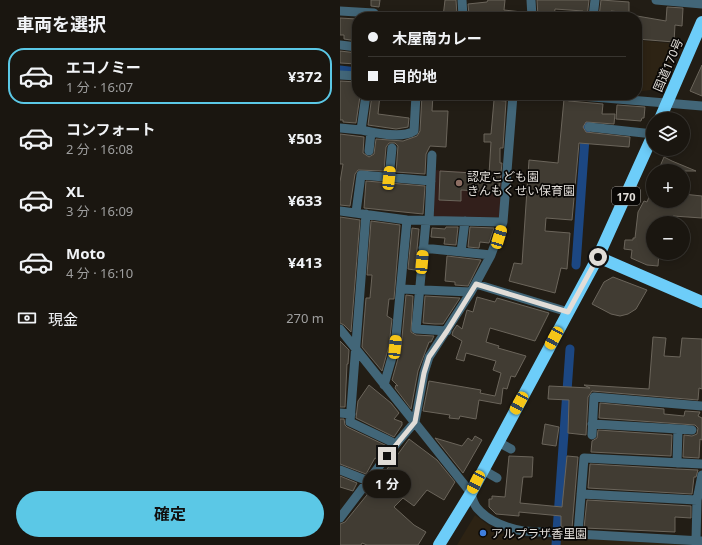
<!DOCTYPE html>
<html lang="ja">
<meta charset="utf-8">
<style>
:root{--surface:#1a1610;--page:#231f19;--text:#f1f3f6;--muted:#9f9f9f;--line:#383530;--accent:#5bc8e6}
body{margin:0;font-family:"Noto Sans","Noto Sans JP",sans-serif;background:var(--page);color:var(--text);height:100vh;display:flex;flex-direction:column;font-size:15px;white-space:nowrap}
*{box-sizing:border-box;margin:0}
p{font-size:13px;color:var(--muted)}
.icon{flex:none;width:22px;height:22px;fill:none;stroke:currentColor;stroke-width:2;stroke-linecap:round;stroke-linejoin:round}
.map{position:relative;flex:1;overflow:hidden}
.panel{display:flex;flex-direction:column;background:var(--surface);width:340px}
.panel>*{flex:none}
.guide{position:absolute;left:12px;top:12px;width:290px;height:88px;border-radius:16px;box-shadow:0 2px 10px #0003,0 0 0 1px var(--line);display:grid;align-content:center;height:88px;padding:0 16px;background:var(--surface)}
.controls{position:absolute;left:306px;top:112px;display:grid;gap:8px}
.controls a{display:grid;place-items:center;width:44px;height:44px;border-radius:50%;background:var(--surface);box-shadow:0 2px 10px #0003,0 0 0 1px var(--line);font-size:20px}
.end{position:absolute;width:18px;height:18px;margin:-9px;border:5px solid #e1ddd8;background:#111;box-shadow:0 0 0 2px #111}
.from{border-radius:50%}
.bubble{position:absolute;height:28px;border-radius:14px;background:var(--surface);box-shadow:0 2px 10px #0003,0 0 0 1px var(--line);font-size:13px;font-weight:700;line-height:28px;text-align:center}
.car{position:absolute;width:12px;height:24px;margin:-12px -6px;border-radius:5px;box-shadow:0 0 3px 1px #0007;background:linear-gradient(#f5c518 24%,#345 0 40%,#f5c518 0 76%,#345 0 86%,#f5c518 0)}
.guide b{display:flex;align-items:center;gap:14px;height:38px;font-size:15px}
.guide b+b{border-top:1px solid var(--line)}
.guide i{width:10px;height:10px;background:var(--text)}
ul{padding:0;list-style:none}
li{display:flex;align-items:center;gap:12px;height:56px;margin:0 8px 6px;padding:0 8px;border:2px solid transparent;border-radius:16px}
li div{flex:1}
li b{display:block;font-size:15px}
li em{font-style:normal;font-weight:700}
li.current{border-color:var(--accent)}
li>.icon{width:36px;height:36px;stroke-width:1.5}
h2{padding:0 16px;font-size:18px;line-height:48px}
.pay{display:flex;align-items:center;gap:10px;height:44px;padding:0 16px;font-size:15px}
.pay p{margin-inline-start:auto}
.primary-button{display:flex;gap:8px;margin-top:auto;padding:8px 16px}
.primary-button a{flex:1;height:46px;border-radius:24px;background:var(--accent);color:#111;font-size:16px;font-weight:700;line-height:46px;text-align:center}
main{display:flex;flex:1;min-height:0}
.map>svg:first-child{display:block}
.commercial{fill:#2d2314}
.education{fill:#321f1b}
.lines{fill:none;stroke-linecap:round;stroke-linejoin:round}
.canal{stroke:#1c4782;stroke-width:9}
.building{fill:#413c33;stroke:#6b655b}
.minor{stroke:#426678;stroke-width:9}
.highway{stroke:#6dcdf9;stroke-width:12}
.route{stroke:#e1ddd8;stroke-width:5}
.education-dot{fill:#8d6e63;stroke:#090705;stroke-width:1.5}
.shop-dot{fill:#3f7fe0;stroke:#090705;stroke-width:1.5}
.labels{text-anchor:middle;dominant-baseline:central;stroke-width:3.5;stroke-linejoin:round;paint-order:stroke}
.shield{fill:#090705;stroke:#a09d99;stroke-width:1}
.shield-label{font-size:11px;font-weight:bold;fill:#e1ddd8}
.street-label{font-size:12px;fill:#e1ddd8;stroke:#090705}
.poi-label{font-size:12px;fill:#e1ddd8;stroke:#090705;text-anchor:start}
</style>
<main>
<section class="panel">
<h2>車両を選択</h2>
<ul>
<li class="current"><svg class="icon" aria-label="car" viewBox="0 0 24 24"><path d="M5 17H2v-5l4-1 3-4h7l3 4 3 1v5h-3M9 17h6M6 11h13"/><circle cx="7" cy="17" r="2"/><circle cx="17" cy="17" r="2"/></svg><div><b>エコノミー</b><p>1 分 · 16:07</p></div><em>¥372</em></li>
<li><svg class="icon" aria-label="car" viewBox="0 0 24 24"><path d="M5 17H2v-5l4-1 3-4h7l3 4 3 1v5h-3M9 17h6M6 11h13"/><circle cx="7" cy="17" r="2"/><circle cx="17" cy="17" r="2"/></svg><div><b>コンフォート</b><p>2 分 · 16:08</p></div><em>¥503</em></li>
<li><svg class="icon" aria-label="car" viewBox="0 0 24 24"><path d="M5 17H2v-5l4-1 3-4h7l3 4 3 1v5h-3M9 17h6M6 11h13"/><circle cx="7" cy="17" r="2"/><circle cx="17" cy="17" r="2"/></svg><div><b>XL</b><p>3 分 · 16:09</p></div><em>¥633</em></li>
<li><svg class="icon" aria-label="car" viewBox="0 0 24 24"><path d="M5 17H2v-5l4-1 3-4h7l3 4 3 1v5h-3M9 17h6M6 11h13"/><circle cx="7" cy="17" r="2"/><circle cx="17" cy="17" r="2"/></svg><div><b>Moto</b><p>4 分 · 16:10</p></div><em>¥413</em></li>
</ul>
<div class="pay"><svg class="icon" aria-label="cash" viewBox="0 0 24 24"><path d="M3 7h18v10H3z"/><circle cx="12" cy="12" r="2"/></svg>現金<p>270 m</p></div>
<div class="primary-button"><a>確定</a></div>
</section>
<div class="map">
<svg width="362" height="545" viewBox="0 0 362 545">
<rect width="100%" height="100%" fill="#221d15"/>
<path class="commercial" d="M297 40 338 44 322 85 317 89 297 92Z
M135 515 155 530 168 537 213 540 222 537 348 545H117Z"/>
<path class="education" d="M94 170 166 174 160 217 94 218 92 215Z"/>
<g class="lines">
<path class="canal" d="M0 70 17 72
M236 265 247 110
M216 545 230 349"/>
</g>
<path class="building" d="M31 0H40L39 7 31 6Z
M105 0H116L117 16 103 17Z
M148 0H165L164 10 182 12V17L129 15 128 4 147 2Z
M197 0H249L247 17H243V11L215 9 214 17H198Z
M261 0 289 2V13L271 11V17H259Z
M327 7 343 8 342 26 335 25 334 42 297 39V16L326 21Z
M0 18 17 19V41L4 39V35H0Z
M0 51 17 53V64L0 63Z
M362 65V96L350 91Z
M0 81 17 82V95L20 96 16 123 3 122V120H0Z
M32 95H40L38 114 69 118 68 127 56 129 28 125Z
M82 95H93L92 111H108L106 147 90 146 86 154 85 174 56 172 58 146 55 143H49L46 147 44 171 18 170 15 174 10 206 0 205V182L3 164H0V134L24 137 23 153 29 157 34 154 36 139 63 141 77 136 80 131Z
M224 99 229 101 263 104 262 114H275L274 124 246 122 243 127 246 132 290 137 289 147 239 143 232 220 206 218 205 231 230 233 227 269 221 268 215 293 169 281 174 263 182 264 189 160 218 163Z
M154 100 166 101 163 148H160V163H162L159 192 121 190V201L99 200 100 171 149 174 151 142H144V134H151Z
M277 105 305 107 304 118H302L301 121 276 119Z
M324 157 332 161 356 171H318Z
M26 181 85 186 83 214 24 208Z
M313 187V201H343V194L362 196V218L333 216 332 223H313V253H319L318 266 307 265 291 258 292 250 284 249 285 240H293V238H295L298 212 304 201 307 202Z
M0 217 20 220 11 332 4 325 0 323Z
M31 221 60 225 54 299H49L47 316 52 319 49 346 42 371 22 347 26 298H30L32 275H27Z
M106 227H118L116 245 104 244 105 238 91 237 92 228 105 229Z
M130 227 154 228 149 243 140 242 139 248 128 247Z
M72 228 79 229 75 270 68 269Z
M107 256 141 260 128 286 115 285V282L105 281Z
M273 277 307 290 296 309 288 314 280 316 271 314 252 304 264 282Z
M66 295 73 296 71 332 76 335 94 336 91 342H89L78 371 71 409 55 388 56 385 58 386 52 380 61 348Z
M85 296 120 298 103 324H95L83 323Z
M137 297 155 302 157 298 209 313 195 341 150 328 146 342 159 346 158 348 186 356 175 377 171 376 167 389 163 388 161 404 139 400 136 419 120 416 119 419 109 418 110 415 83 411 89 381 141 390 140 393 155 396 161 373 153 370 156 361 126 353 124 361 116 359 122 341 112 335 113 331 117 325 122 329 127 310 133 312Z
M313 337 326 338 324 356 340 357 342 338 362 339V389L359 388 358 400 252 391 248 397 246 435 228 433 229 400 208 399 209 386 250 388 244 385 309 389Z
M0 341 9 350 8 364H7L5 407H0Z
M29 385 51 403 59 413 54 419 62 422V425L54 437 16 418 18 401Z
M260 403 324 409V414L344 416 345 411 360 412 358 416 362 418V440L360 439 359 458 343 457 344 435 352 436 357 434 358 428 355 425 259 418Z
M0 419H4L5 425 7 427 47 446 37 459 35 458 26 474 0 464Z
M205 424 219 427 216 446 202 444Z
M258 430 332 435 331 456 251 452 252 441 257 438Z
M135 436 142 440 123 473 95 438 122 446 128 438 132 441Z
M69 439 97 460 115 482 104 500 87 490 74 506 63 498 54 507 74 525 86 532 78 545H27L22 543 21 545H0V524L5 522 39 480Z
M169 456 193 457 192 477H183L180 503 222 507 227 456 238 457 232 528 221 527V516L179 512V516L156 514 149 507V499H152V496L165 497Z
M250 464 336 469 358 470 356 477H354L352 494 248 488Z
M0 476 17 483 13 491 0 487Z
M247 500 351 506V518L335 517V532L244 528Z"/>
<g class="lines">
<path class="minor" d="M122 0 123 17
M191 0 192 17
M316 0 362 4
M0 11 34 13
M253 17 255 0
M0 45 17 47
M0 75 17 76
M229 95 362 106
M249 127 313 134
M0 128 21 130 26 95
M21 130C35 133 62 139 74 131L76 95
M29 151 31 132
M49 178 52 148
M0 211 67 220 163 222
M16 212 21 175 91 181
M26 214 10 422 56 444
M86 221 76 329 107 331
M89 221 92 155
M83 248 151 255
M121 252 125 221
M136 284 228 312
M61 289 131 292
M0 329 131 493C132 498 134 504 137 508 148 521 167 528 183 531L362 541
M44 385 55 347 67 220
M0 413 11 414
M252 424 338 429 337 463
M338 429 352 430
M252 435 254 397 362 406
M158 442 171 449
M0 470 28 481
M143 470 157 478
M241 494 357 500
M0 518 56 444 75 422 84 373 89 357 131 292 151 255 163 222 173 95
M238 533 244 458 362 464
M356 540 357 500 362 475"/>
<path class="highway" d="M320 119 362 22
M258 257 362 302
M99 545 131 493 258 257 313 135"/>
</g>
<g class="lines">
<path class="route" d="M47 456 75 422 84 373 89 357 107 331 136 284 228 312 258 257"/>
</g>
<circle class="education-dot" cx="119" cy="183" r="4"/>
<circle class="shop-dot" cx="143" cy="533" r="4"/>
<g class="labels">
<rect class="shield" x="272" y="187" width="28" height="18" rx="3"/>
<g class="shield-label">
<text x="286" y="196">170</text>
</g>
<g class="street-label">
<text transform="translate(328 65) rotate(-67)">国道170号</text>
</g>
<g class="poi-label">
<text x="127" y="176">認定こども園<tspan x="127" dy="14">きんもくせい保育園</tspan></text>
<text x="151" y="533">アルプラザ香里園</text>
</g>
</g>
</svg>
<div class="controls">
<a><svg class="icon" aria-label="layers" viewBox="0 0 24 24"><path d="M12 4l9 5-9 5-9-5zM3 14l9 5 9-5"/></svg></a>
<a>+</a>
<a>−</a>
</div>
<i class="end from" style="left:258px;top:257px"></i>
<i class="end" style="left:47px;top:456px"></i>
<div class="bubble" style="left:23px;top:470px;width:48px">1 分</div>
<i class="car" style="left:49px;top:178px;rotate:6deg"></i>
<i class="car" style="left:159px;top:237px;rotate:17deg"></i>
<i class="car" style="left:82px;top:262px;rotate:5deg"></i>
<i class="car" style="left:214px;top:338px;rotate:209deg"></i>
<i class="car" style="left:55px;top:347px;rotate:6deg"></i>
<i class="car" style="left:179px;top:403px;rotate:209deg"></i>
<i class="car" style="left:136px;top:482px;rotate:207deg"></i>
<div class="guide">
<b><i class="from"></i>木屋南カレー</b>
<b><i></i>目的地</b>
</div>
</div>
</main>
